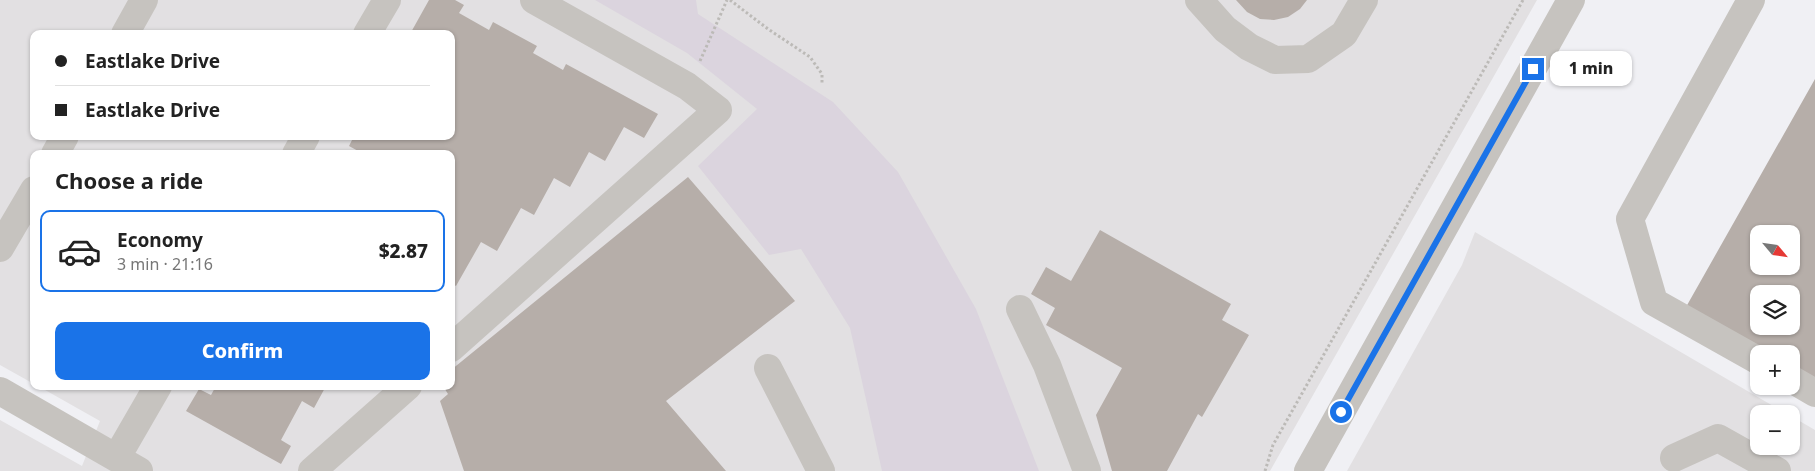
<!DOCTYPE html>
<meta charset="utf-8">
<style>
:root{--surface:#fff;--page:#f2f2f2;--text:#222;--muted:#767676;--line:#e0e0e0;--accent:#1a73e8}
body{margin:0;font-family:"Noto Sans",sans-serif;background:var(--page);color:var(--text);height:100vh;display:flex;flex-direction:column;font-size:19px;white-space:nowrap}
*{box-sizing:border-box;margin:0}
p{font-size:16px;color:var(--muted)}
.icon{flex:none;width:28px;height:28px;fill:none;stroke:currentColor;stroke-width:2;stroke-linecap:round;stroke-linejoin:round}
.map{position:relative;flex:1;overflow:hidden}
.side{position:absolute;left:30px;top:150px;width:425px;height:240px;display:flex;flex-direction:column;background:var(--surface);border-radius:10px;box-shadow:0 1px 4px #0004}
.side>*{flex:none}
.banner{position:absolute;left:30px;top:30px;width:425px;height:110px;border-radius:10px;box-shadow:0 1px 4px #0004;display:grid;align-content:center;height:110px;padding:0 25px;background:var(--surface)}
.needle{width:32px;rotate:119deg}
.fabs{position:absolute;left:1750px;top:225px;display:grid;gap:10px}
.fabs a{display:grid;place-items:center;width:50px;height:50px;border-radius:10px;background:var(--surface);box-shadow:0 1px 4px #0004;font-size:25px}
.end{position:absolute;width:22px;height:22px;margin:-11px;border:6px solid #1a73e8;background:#fff;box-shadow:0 0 0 2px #fff}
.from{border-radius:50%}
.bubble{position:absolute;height:35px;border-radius:10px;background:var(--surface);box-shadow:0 1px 4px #0004;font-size:16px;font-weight:800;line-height:35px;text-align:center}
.banner b{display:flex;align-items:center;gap:18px;height:48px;font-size:19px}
.banner b+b{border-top:1px solid var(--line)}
.banner i{width:12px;height:12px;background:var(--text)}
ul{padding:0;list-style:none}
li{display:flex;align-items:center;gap:15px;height:82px;margin:0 10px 8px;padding:0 15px;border:2px solid transparent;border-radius:10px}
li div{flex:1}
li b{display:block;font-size:19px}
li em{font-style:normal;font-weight:800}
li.on{border-color:var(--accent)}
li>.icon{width:45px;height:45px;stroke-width:1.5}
h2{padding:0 25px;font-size:22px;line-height:60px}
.cta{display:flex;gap:10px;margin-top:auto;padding:10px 25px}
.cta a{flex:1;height:58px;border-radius:10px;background:var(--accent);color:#fff;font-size:20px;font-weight:800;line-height:58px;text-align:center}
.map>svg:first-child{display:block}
.built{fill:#e2e0e2;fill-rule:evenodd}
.green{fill:#dbd4de}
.building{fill:#b6aea9;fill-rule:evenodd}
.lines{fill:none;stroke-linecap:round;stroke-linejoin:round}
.path{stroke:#bcbab7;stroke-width:3;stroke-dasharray:2.5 2.5;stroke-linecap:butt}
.minor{stroke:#c6c3bf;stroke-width:28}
.route{stroke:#1a73e8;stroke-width:6}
</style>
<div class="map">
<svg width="1815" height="471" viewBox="0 0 1815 471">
<rect width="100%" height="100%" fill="#f0f0f4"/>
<path class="built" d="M0 0H1537L1270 471H0V420L82 466 100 421 38 386H451V154H34V384L0 365ZM34 34H451V136H34Z
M1475 232 1787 414H1759V446H1791V416L1815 430V471H1347L1462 265Z"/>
<path class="green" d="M595 0H696L698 14 833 102 898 172 976 309 1039 471H882L850 328 801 249 769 255 698 166 757 109 687 53Z"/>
<path class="building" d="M429 0H455L464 5 459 13 489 30 493 22 537 46 533 53 563 70 566 64 658 114 644 138 624 127 605 161 589 152 570 187 554 178 534 215 521 208 497 251 481 242 456 286 451 283V154H358L360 152 349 146 354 136H451V34H410Z
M1236 0H1307L1300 9 1288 17 1274 20 1260 19 1247 12Z
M1815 79V380L1791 366V354H1769L1686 307ZM1759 234H1791V266H1759ZM1759 294H1791V326H1759Z
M688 177 795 301 666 401 726 471H464L440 401 448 394 443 386H451V370Z
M1100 230 1231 304 1222 320 1249 335 1202 417 1198 414 1167 471H1112L1096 415 1122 368 1046 325 1055 308 1031 294 1046 267 1071 281Z
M216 386H326L314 408 302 401 281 440 291 446 281 464 186 411 199 389 211 395Z"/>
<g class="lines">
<path class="path" d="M730 0 768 29 810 57 822 74V85
M700 61 727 0
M1265 471 1273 445 1523 0"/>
<path class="minor" d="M1199 0 1225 29 1249 47 1275 60 1308 59 1344 34 1364 0
M1751 0 1630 219 1654 302 1759 361
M125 34 144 0
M367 34 387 0
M55 154 65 136
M296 154 306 136
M0 248 34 190
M1020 309 1047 365 1087 471
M451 348 718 110 687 86 534 0
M768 368 821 471
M1791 379 1815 393
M0 391 139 471
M117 457 158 386
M1674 458 1718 438 1777 471
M312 471 408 386
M1308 471 1571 0"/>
</g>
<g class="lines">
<path class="route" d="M1341 412 1533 69"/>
</g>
</svg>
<div class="fabs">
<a><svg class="needle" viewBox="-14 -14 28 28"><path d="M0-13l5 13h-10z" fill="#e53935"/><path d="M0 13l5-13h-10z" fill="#767676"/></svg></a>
<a><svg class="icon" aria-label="layers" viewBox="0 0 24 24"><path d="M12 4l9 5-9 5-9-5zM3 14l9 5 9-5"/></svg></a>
<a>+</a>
<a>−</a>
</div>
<i class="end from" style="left:1341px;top:412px"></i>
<i class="end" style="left:1533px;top:69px"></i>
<div class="bubble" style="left:1550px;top:51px;width:82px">1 min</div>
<div class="banner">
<b><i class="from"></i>Eastlake Drive</b>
<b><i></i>Eastlake Drive</b>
</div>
<section class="side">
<h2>Choose a ride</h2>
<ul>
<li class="on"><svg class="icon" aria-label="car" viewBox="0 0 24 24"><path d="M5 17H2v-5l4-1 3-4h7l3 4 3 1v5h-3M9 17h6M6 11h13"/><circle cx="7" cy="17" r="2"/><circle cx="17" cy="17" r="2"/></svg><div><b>Economy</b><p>3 min · 21:16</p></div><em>$2.87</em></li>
</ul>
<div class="cta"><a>Confirm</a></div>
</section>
</div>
